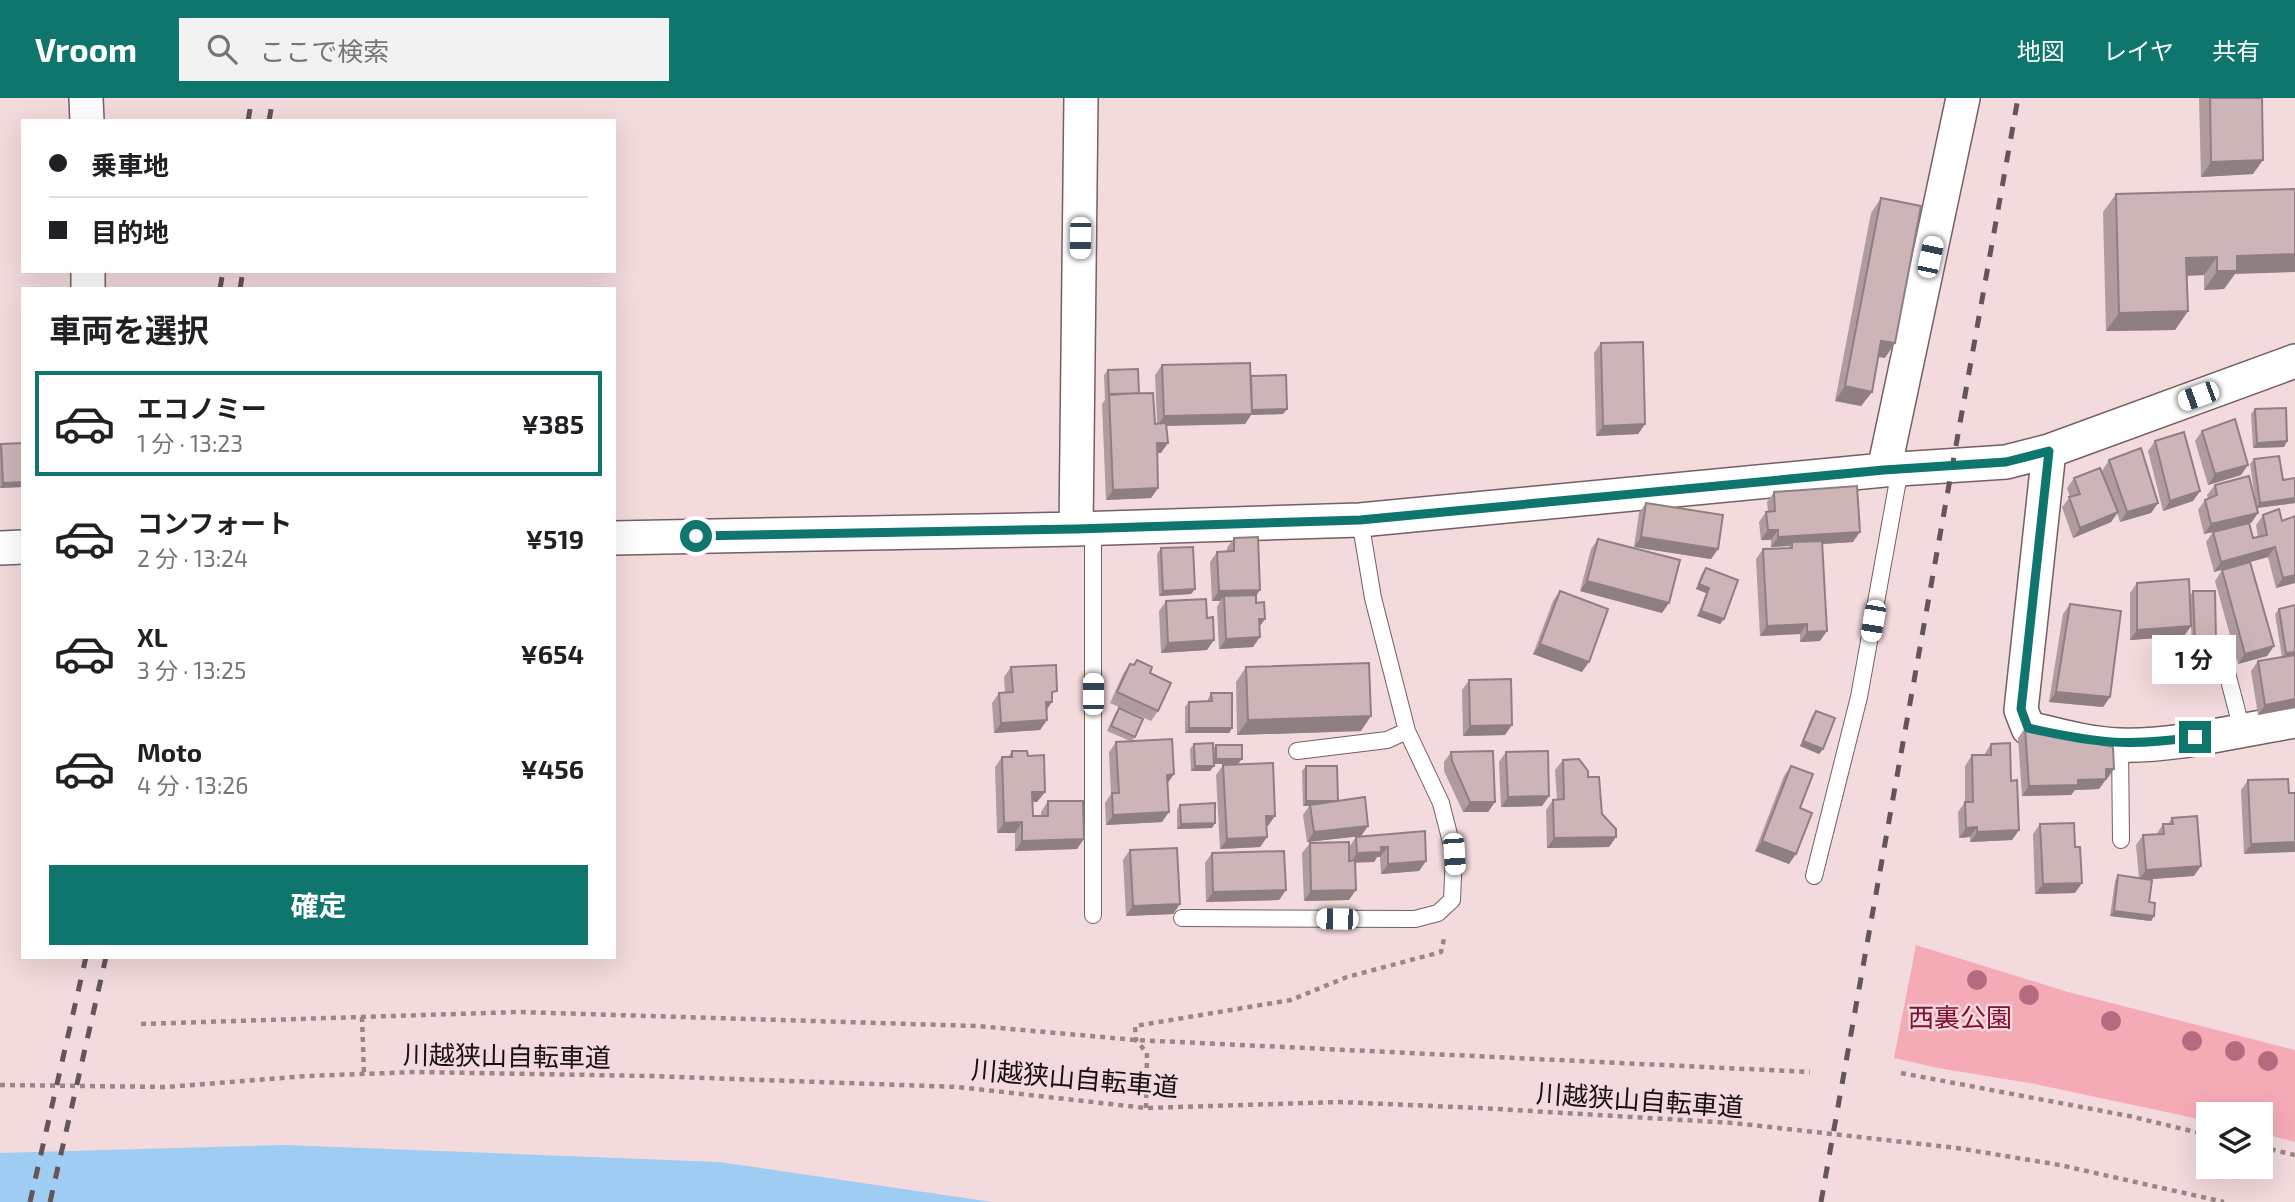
<!DOCTYPE html>
<html lang="ja">
<meta charset="utf-8">
<style>
:root{--surface:#fff;--page:#f2f2f2;--text:#202124;--muted:#757577;--line:#e0e0e0;--accent:#0f766e}
body{margin:0;font-family:"Exo 2","Noto Sans JP",sans-serif;background:var(--page);color:var(--text);height:100vh;display:flex;flex-direction:column;font-size:26px;white-space:nowrap}
*{box-sizing:border-box;margin:0}
p{font-size:23px;color:var(--muted)}
.icon{flex:none;width:38px;height:38px;fill:none;stroke:currentColor;stroke-width:2;stroke-linecap:round;stroke-linejoin:round}
.map{position:relative;flex:1;overflow:hidden}
.panel{position:absolute;left:21px;top:189px;width:595px;height:672px;display:flex;flex-direction:column;background:var(--surface);border-radius:0px;box-shadow:0 7px 28px #0002}
.panel>*{flex:none}
.guide{position:absolute;left:21px;top:21px;width:595px;height:154px;border-radius:0px;box-shadow:0 7px 28px #0002;display:grid;align-content:center;height:154px;padding:0 28px;background:var(--surface)}
.controls{position:absolute;left:2196px;top:1004px;display:grid;gap:14px}
.controls a{display:grid;place-items:center;width:77px;height:77px;border-radius:0px;background:var(--surface);box-shadow:0 7px 28px #0002;font-size:35px}
.end{position:absolute;width:32px;height:32px;margin:-16px;border:9px solid #0f766e;background:#fff;box-shadow:0 0 0 4px #fff}
.from{border-radius:50%}
.bubble{position:absolute;height:49px;border-radius:0px;background:var(--surface);box-shadow:0 7px 28px #0002;font-size:23px;font-weight:700;line-height:49px;text-align:center}
.car{position:absolute;width:21px;height:42px;margin:-21px -10px;border-radius:9px;box-shadow:0 0 5px 2px #0007;background:linear-gradient(#fff 24%,#345 0 40%,#fff 0 76%,#345 0 86%,#fff 0)}
.guide b{display:flex;align-items:center;gap:24px;height:66px;font-size:26px}
.guide b+b{border-top:2px solid var(--line)}
.guide i{width:18px;height:18px;background:var(--text)}
ul{padding:0;list-style:none}
li{display:flex;align-items:center;gap:21px;height:105px;margin:0 14px 10px;padding:0 14px;border:4px solid transparent;border-radius:0px}
li div{flex:1}
li b{display:block;font-size:26px}
li em{font-style:normal;font-weight:700}
li.on{border-color:var(--accent)}
li>.icon{width:63px;height:63px;stroke-width:1.5}
h2{padding:0 28px;font-size:32px;line-height:84px}
.button{display:flex;gap:14px;margin-top:auto;padding:14px 28px}
.button a{flex:1;height:80px;border-radius:0px;background:var(--accent);color:#fff;font-size:28px;font-weight:700;line-height:80px;text-align:center}
header{display:flex;align-items:center;gap:42px;box-sizing:border-box;height:98px;padding:0 35px;background:var(--accent);color:#fff}
header strong{font-size:33px}
nav{display:flex;gap:38px;margin-inline-start:auto;font-size:24px}
.search{width:490px;height:63px;background:var(--page);display:flex;align-items:center;gap:18px;box-sizing:border-box;padding:0 24px;border-radius:0px;color:var(--muted);font-size:26px}
.map>svg:first-child{display:block}
.green{fill:#f5abb5}
.water{fill:#9eccf3}
.lines{fill:none;stroke-linecap:round;stroke-linejoin:round}
.service-casing{stroke:#755f62;stroke-width:18}
.minor-casing{stroke:#755f62;stroke-width:36}
.path{stroke:#998788;stroke-width:4.5;stroke-dasharray:5 5;stroke-linecap:butt}
.service{stroke:#fff;stroke-width:16}
.minor{stroke:#fff;stroke-width:33}
.rail{stroke:#645557;stroke-width:5;stroke-dasharray:12 12;stroke-linecap:butt}
.tree{fill:#b76980}
.wall{fill:#b09c9d}
.shaded-wall{fill:#907f80}
.building{fill:#cdb5b7;stroke:#907f80;stroke-width:2}
.route{stroke:#0f766e;stroke-width:9}
.labels{text-anchor:middle;dominant-baseline:central;stroke-width:5;stroke-linejoin:round;paint-order:stroke}
.park-label{font-size:26px;fill:#860d35;stroke:#f3dadc}
.street-label{font-size:26px;fill:#191011;stroke:#f3dadc}
</style>
<header>
<strong>Vroom</strong>
<div class="search"><svg class="icon" aria-label="search" viewBox="0 0 24 24"><circle cx="10" cy="10" r="6"/><path d="M15 15l6 6"/></svg>ここで検索</div>
<nav><a>地図</a><a>レイヤ</a><a>共有</a></nav>
</header>
<div class="map">
<svg width="2295" height="1104" viewBox="0 0 2295 1104">
<rect width="100%" height="100%" fill="#f3dadc"/>
<path class="green" d="M1916 847 2068 894 2295 952V1044L2261 1035V1017H2208V1023L2035 986 1938 970 1894 960Z"/>
<path class="water" d="M285 1047 719 1064 992 1104H0V1055Z"/>
<g class="lines">
<g class="service-casing">
<path id="service" d="M1093 431V817
M2221 552 2242 632
M2120 647 2121 742
M1297 653 1387 642 1407 633
M1814 778 1859 599 1900 371
M1182 820 1415 821 1438 815 1452 802 1454 756 1441 705 1407 633 1373 500 1360 422"/>
</g>
<g class="minor-casing">
<path id="minor" d="M86 0 87 23
M88 173V191
M2049 353 2021 612 2028 630C2058 637 2088 646 2119 647 2176 649 2238 632 2295 623
M1884 372 1963 0
M1076 431 1081 0
M614 440 1076 431 1360 422 1884 372 2006 364 2049 353 2295 263
M0 450 23 449"/>
</g>
<path class="path" d="M362 919 364 976
M141 926 518 914 977 928 1136 942 1810 974
M1901 975 2129 1018 2208 1037
M0 987 167 989 307 978 415 974 651 978 958 989 1146 1010 1339 1004 1480 1010 1734 1025 1957 1050 2060 1067 2224 1104
M1146 1010 1147 955 1136 942 1135 928 1291 902 1347 879 1441 854 1444 841
M2261 1049 2295 1057"/>
<use href="#service" class="service"/>
<use href="#minor" class="minor"/>
<path class="rail" d="M248 23 252 0
M269 23 273 0
M220 191 223 173
M240 191 243 173
M30 1104 86 859
M50 1104 106 859
M1821 1104 2018 0"/>
</g>
<g class="tree">
<circle cx="1977" cy="882" r="10"/>
<circle cx="2029" cy="897" r="10"/>
<circle cx="2111" cy="923" r="10"/>
<circle cx="2192" cy="943" r="10"/>
<circle cx="2235" cy="953" r="10"/>
<circle cx="2268" cy="963" r="10"/>
</g>
<path class="wall" d="M2199 0H2262L2253 76 2201 79Z
M2295 91 2224 191 2204 192V177L2187 178 2188 213 2175 232 2106 233 2103 114 2116 96Z
M1881 100 1885 260 1878 259 1872 294 1861 308 1835 303 1871 115Z
M1601 245 1645 326 1638 336 1596 338 1594 255Z
M1162 267 1251 278 1287 311 1283 316 1251 317 1245 326 1166 328 1161 355H1157L1158 390 1151 400 1106 402 1102 306 1105 302 1104 277 1108 272 1139 295 1155 326 1157 325 1155 277Z
M2255 311 2287 343 2284 349 2253 350 2251 316Z
M2202 333 2241 377 2208 387 2195 343Z
M2155 343 2200 393 2193 403 2163 413 2148 353Z
M23 345V389L0 390V348L1 346Z
M2254 361 2283 382 2295 405 2257 410 2258 415 2251 425H2249L2253 440 2258 439 2256 427 2263 417 2282 423 2295 418V485L2276 490 2268 459 2250 464 2274 548 2267 558 2238 566 2215 483 2222 472 2249 464 2214 474 2206 444 2213 434 2239 428 2204 436 2198 412 2205 402 2208 401 2207 397 2215 387 2256 407 2250 366Z
M2109 362 2158 405 2151 415 2120 424 2117 415 2111 424 2073 440 2062 409 2070 399 2067 390 2074 380 2110 395 2102 373Z
M1774 394 1853 444 1822 446 1820 543 1800 544V536L1760 538 1756 461 1763 451 1788 450 1789 448 1771 449V442H1761L1759 424 1766 414H1768L1767 404Z
M1646 405 1718 451 1711 461 1634 449 1639 415Z
M1234 440 1260 492 1256 497V505L1265 521 1259 528 1253 549 1219 551 1217 509 1220 503H1212L1210 464 1217 454 1227 453V450Z
M1598 441 1662 515 1580 493 1591 451Z
M1161 450 1195 491 1191 496 1159 498 1157 456Z
M1706 470 1724 521 1720 526 1697 518 1706 495 1696 491 1702 475Z
M2137 485 2190 498 2193 493 2216 542 2213 547 2192 548 2191 528 2184 538 2130 542V495Z
M1560 493 1582 574 1533 556 1553 503Z
M1166 503 1207 552 1161 555 1159 513Z
M2070 506 2110 599 2103 609 2049 604 2063 516Z
M2295 507V610L2258 617 2251 573 2258 563 2282 559 2275 516 2279 511Z
M1137 562 1150 575 1158 613 1151 623 1110 605 1123 576 1130 566 1133 567Z
M1011 569 1052 601 1047 612V622L1040 632 994 635 992 605 999 595H1005L1004 579Z
M1246 569 1361 633 1237 637 1236 584Z
M1469 582 1505 637 1463 638 1462 592Z
M1211 595 1232 630 1229 635H1185V609L1189 604 1208 603V601Z
M1119 610 1135 639 1132 643 1174 676 1167 685 1162 724 1106 727 1105 705 1111 696 1109 654 1116 644 1130 643 1107 633 1115 616Z
M1816 613 1823 651 1819 656 1800 648 1812 618Z
M2025 630 2114 671 2099 691 2075 692 2071 697 2022 698 2018 640Z
M1194 646 1213 651 1216 647 1238 666H1214L1210 673H1191L1190 651Z
M1991 646 2011 683 2019 732 2012 742 1970 744V739L1959 740 1958 714 1965 704V668L1972 657H1984Z
M1012 653 1028 658 1045 694 1037 704H1033V718H1041V714L1048 703 1077 751 1015 753V735H997L995 669 1002 659H1008Z
M1451 654 1495 704 1488 714H1463L1444 673V664Z
M1506 654 1549 698 1542 708 1501 709 1499 664Z
M1563 662 1588 679 1602 716 1616 739 1609 749 1547 750 1546 712 1553 702 1557 701 1555 672Z
M1223 667 1268 728H1267V739L1260 749 1220 751 1216 677Z
M1306 668 1337 703 1368 728 1361 738 1307 744 1303 717 1309 708H1303L1302 673Z
M1791 668 1800 710 1789 766 1755 753 1784 678Z
M2248 682 2289 695 2244 756 2241 692Z
M1180 707 1215 725 1212 730 1177 731V712Z
M2172 720 2194 778 2150 781 2149 804 2154 818 2151 823 2110 818 2115 783 2118 777 2139 780 2136 747 2143 737H2156L2163 726H2168Z
M2040 726 2075 749V795L2035 796 2033 736Z
M1425 733 1426 763 1419 773 1381 776 1380 759H1377L1374 764H1355L1349 802 1304 803 1302 755 1310 745 1350 763 1349 749 1356 739Z
M1130 752 1180 806 1173 816 1126 818 1123 762Z
M1212 755 1286 792 1279 802 1206 804 1205 765Z"/>
<path class="shaded-wall" d="M2263 62 2253 76 2201 79 2211 64Z
M2295 156V174L2235 176 2224 191 2204 192 2217 173 2237 158Z
M2217 159 2204 177 2173 178 2186 160Z
M2188 213 2175 232 2106 233 2119 215Z
M1881 243 1895 245 1885 260 1871 257Z
M1845 288 1872 294 1861 308 1835 303Z
M1287 311 1283 316 1251 317 1245 326 1157 328 1164 318 1251 312Z
M1645 326 1638 336 1596 338 1603 328Z
M2287 343 2284 349 2253 350 2257 345Z
M1157 345H1168L1161 355H1150Z
M2248 367 2241 377 2208 387 2215 376Z
M23 384V389L0 390 3 385Z
M1158 390 1151 400 1106 402 1113 392Z
M2200 393 2193 403 2163 413 2170 403Z
M2295 400V405L2256 410 2260 405Z
M2158 405 2151 415 2120 424 2127 414Z
M2118 414 2111 424 2073 440 2080 430Z
M2258 415 2251 425 2204 436 2211 426Z
M1768 432H1778L1771 442H1761Z
M1860 434 1853 444 1792 448V444L1789 448 1771 449 1778 439Z
M1641 439 1718 451 1711 461 1634 449Z
M2275 449 2268 459 2214 474 2221 464Z
M2295 477V485L2276 490 2283 480Z
M1587 483 1669 505 1662 515 1580 493Z
M1699 486 1709 490 1706 495 1696 491Z
M1195 491 1191 496 1159 498 1163 493Z
M1260 492 1253 502 1224 498 1220 503H1212L1219 493Z
M1701 513 1724 521 1720 526 1697 518Z
M1259 521H1265L1258 531Z
M1807 526 1800 536 1760 538 1767 528Z
M2191 528 2184 538 2130 542 2137 532Z
M1827 533 1820 543 1800 544 1807 534Z
M1260 539 1253 549 1219 551 1226 541Z
M1214 542 1207 552 1161 555 1168 545Z
M2216 542 2213 547 2192 548 2195 543Z
M1540 546 1589 564 1582 574 1533 556Z
M2274 548 2267 558 2238 566 2245 556Z
M2295 554V558L2283 560 2286 555Z
M2056 594 2110 599 2103 609 2049 604Z
M2295 601V610L2258 617 2265 607Z
M1046 604H1052L1045 614Z
M1371 618 1361 633 1237 637 1248 622Z
M1047 622 1040 632 994 635 1001 625Z
M1512 627 1505 637 1463 638 1470 628Z
M1189 630H1232L1229 635H1185Z
M1803 643 1823 651 1819 656 1800 648Z
M1216 661H1242L1238 666H1212Z
M1195 668H1214L1210 673H1191Z
M2106 671H2114L2107 681Z
M1174 676 1167 686V677Z
M2106 681 2099 691 2075 692 2071 697 2022 698 2029 688 2078 682Z
M1032 694H1045L1037 704H1025Z
M1549 698 1542 708 1501 709 1508 699Z
M1306 703H1338L1334 708H1303Z
M1470 704H1495L1488 714H1463Z
M1169 714 1162 724 1106 727 1113 717Z
M1266 718H1275L1268 728H1259Z
M1022 724 1015 735H997L1004 725Z
M1215 725 1212 730 1177 731 1181 726Z
M1368 728 1361 738 1307 744 1314 734Z
M1977 729 1970 739 1959 740 1966 730Z
M2019 732 2012 742 1970 744 1977 734Z
M1267 739 1260 749 1220 751 1227 741Z
M1616 739 1609 749 1547 750 1554 740Z
M1084 741 1077 751 1015 753 1022 743Z
M1762 743 1796 756 1789 766 1755 753Z
M2295 744V754L2244 756 2251 746Z
M1381 749H1388L1380 759H1377L1374 764 1350 765 1357 755Z
M1426 763 1419 773 1381 776 1388 766Z
M2201 768 2194 778 2139 782 2146 772Z
M2082 785 2075 795 2035 796 2043 786Z
M1286 792 1279 802 1206 804 1213 794Z
M1356 792 1349 802 1304 803 1311 793Z
M1180 806 1173 816 1126 818 1133 808Z
M2114 813 2154 818 2151 823 2110 818Z"/>
<path class="building" d="M2210 0H2262L2263 62 2211 64Z
M2295 91V156L2237 158V173H2217V159L2186 160 2188 213 2119 215 2116 96Z
M1881 100 1921 108 1895 245 1881 243 1872 294 1845 288Z
M1643 244 1645 326 1603 328 1601 245Z
M1250 265 1252 316 1164 318 1162 267Z
M1138 271 1139 295 1109 297 1108 272Z
M1286 277 1287 311 1252 312 1251 278Z
M1153 295 1155 326 1166 325 1168 345H1157L1158 390 1113 392 1109 296Z
M2286 310 2287 343 2257 345 2255 311Z
M2235 321 2248 367 2215 376 2202 333Z
M2184 334 2200 393 2170 403 2155 343Z
M23 345V384L3 385 1 346Z
M2141 350 2158 405 2127 414 2109 362Z
M2279 358 2283 382 2295 380V400L2260 405 2254 361Z
M2100 370 2118 414 2080 430 2069 399 2080 396 2074 380Z
M2249 378 2258 415 2211 426 2205 402 2217 397 2215 387Z
M1857 388 1860 434 1778 439V432H1768L1766 414 1775 413 1774 394Z
M1646 405 1723 417 1718 451 1641 439Z
M2279 411 2282 423 2295 418V477L2283 480 2275 449 2221 464 2213 434 2249 425 2253 440 2267 437 2263 417Z
M1258 439 1260 492 1219 493 1217 454 1234 453V440Z
M1598 441 1680 462 1669 505 1587 483Z
M1822 443 1827 533 1807 534V526L1767 528 1763 451 1792 450V444Z
M1193 449 1195 491 1163 493 1161 450Z
M2250 464 2274 548 2245 556 2222 472Z
M1706 470 1738 482 1724 521 1701 513 1709 490 1699 486Z
M2189 481 2191 528 2137 532V485Z
M1560 493 1608 511 1589 564 1540 546Z
M2193 493H2215L2216 542 2195 543Z
M1256 497V505L1264 504 1265 521H1259L1260 539 1226 541 1224 498Z
M1206 501 1207 520 1213 519 1214 542 1168 545 1166 503Z
M2070 506 2121 513 2110 599 2056 594Z
M2295 507V554L2286 555 2279 511Z
M2295 557V601L2265 607 2258 563Z
M1137 562 1152 569 1150 575 1171 585 1158 613 1117 594 1130 566 1134 567Z
M1369 565 1371 618 1248 622 1246 569Z
M1056 567 1057 593 1052 594V604H1046L1047 622 1001 625 999 595 1013 594 1011 569Z
M1511 581 1512 627 1470 628 1469 582Z
M1211 595H1232V630H1189V604L1212 603Z
M1119 610 1143 621 1135 639 1111 628Z
M1816 613 1835 620 1823 651 1803 643Z
M2025 630 2113 649 2114 671H2106V681L2078 682V687L2029 688Z
M1172 641 1174 676 1167 677 1169 714 1113 717 1112 695H1119L1116 644Z
M1213 645 1214 668H1195L1194 646Z
M2010 645 2011 683 2017 682 2019 732 1977 734V729L1966 730 1965 704H1973L1972 657H1991V646Z
M1216 647H1242V661H1216Z
M1012 653H1027L1028 658 1044 657 1045 694H1032L1033 718H1048V703H1083L1084 741 1022 743V724L1004 725 1002 659H1012Z
M1493 653 1495 704H1470L1452 663 1451 654Z
M1548 653 1549 698 1508 699 1506 654Z
M1579 661 1588 673V679H1599L1602 716 1616 731V739L1554 740 1553 702 1564 701 1563 662Z
M1273 665 1275 718H1266L1267 739 1227 741 1223 667Z
M1306 668H1337L1338 703H1306Z
M1791 668 1813 676 1800 710 1812 715 1796 756 1762 743Z
M2288 681 2289 695H2295V744L2251 746 2248 682Z
M1365 699 1368 728 1314 734 1310 707Z
M1215 705V725L1181 726 1180 707Z
M2197 718 2201 768 2146 772 2143 737 2164 736 2163 726H2173L2172 720Z
M2074 725 2075 749H2080L2082 785 2043 786 2040 726Z
M1425 733 1426 763 1388 766V749H1381V754L1357 755 1356 739Z
M1349 744V763L1355 762 1356 792 1311 793 1310 745Z
M1177 750 1180 806 1133 808 1130 752Z
M1284 753 1286 792 1213 794 1212 755Z
M2118 777 2152 782 2149 804 2155 805 2154 818 2114 813Z"/>
<g class="lines">
<path class="route" d="M696 438 1076 431 1360 422 1884 372 2006 364 2049 353 2021 611 2028 630C2094 645 2128 649 2195 639"/>
</g>
<g class="labels">
<g class="park-label">
<text x="1960" y="918">西裏公園</text>
</g>
<g class="street-label">
<text transform="translate(507 957) rotate(1)">川越狭山自転車道</text>
<text transform="translate(1075 979) rotate(5)">川越狭山自転車道</text>
<text transform="translate(1640 1001) rotate(4)">川越狭山自転車道</text>
</g>
</g>
</svg>
<div class="controls">
<a><svg class="icon" aria-label="layers" viewBox="0 0 24 24"><path d="M12 4l9 5-9 5-9-5zM3 14l9 5 9-5"/></svg></a>
</div>
<i class="end from" style="left:696px;top:438px"></i>
<i class="end" style="left:2195px;top:639px"></i>
<div class="bubble" style="left:2152px;top:537px;width:84px">1 分</div>
<i class="car" style="left:1080px;top:140px;rotate:181deg"></i>
<i class="car" style="left:1930px;top:159px;rotate:12deg"></i>
<i class="car" style="left:2198px;top:298px;rotate:250deg"></i>
<i class="car" style="left:1873px;top:523px;rotate:190deg"></i>
<i class="car" style="left:1093px;top:596px;rotate:0deg"></i>
<i class="car" style="left:1454px;top:756px;rotate:176deg"></i>
<i class="car" style="left:1337px;top:821px;rotate:271deg"></i>
<div class="guide">
<b><i class="from"></i>乗車地</b>
<b><i></i>目的地</b>
</div>
<section class="panel">
<h2>車両を選択</h2>
<ul>
<li class="on"><svg class="icon" aria-label="car" viewBox="0 0 24 24"><path d="M5 17H2v-5l4-1 3-4h7l3 4 3 1v5h-3M9 17h6M6 11h13"/><circle cx="7" cy="17" r="2"/><circle cx="17" cy="17" r="2"/></svg><div><b>エコノミー</b><p>1 分 · 13:23</p></div><em>¥385</em></li>
<li><svg class="icon" aria-label="car" viewBox="0 0 24 24"><path d="M5 17H2v-5l4-1 3-4h7l3 4 3 1v5h-3M9 17h6M6 11h13"/><circle cx="7" cy="17" r="2"/><circle cx="17" cy="17" r="2"/></svg><div><b>コンフォート</b><p>2 分 · 13:24</p></div><em>¥519</em></li>
<li><svg class="icon" aria-label="car" viewBox="0 0 24 24"><path d="M5 17H2v-5l4-1 3-4h7l3 4 3 1v5h-3M9 17h6M6 11h13"/><circle cx="7" cy="17" r="2"/><circle cx="17" cy="17" r="2"/></svg><div><b>XL</b><p>3 分 · 13:25</p></div><em>¥654</em></li>
<li><svg class="icon" aria-label="car" viewBox="0 0 24 24"><path d="M5 17H2v-5l4-1 3-4h7l3 4 3 1v5h-3M9 17h6M6 11h13"/><circle cx="7" cy="17" r="2"/><circle cx="17" cy="17" r="2"/></svg><div><b>Moto</b><p>4 分 · 13:26</p></div><em>¥456</em></li>
</ul>
<div class="button"><a>確定</a></div>
</section>
</div>
